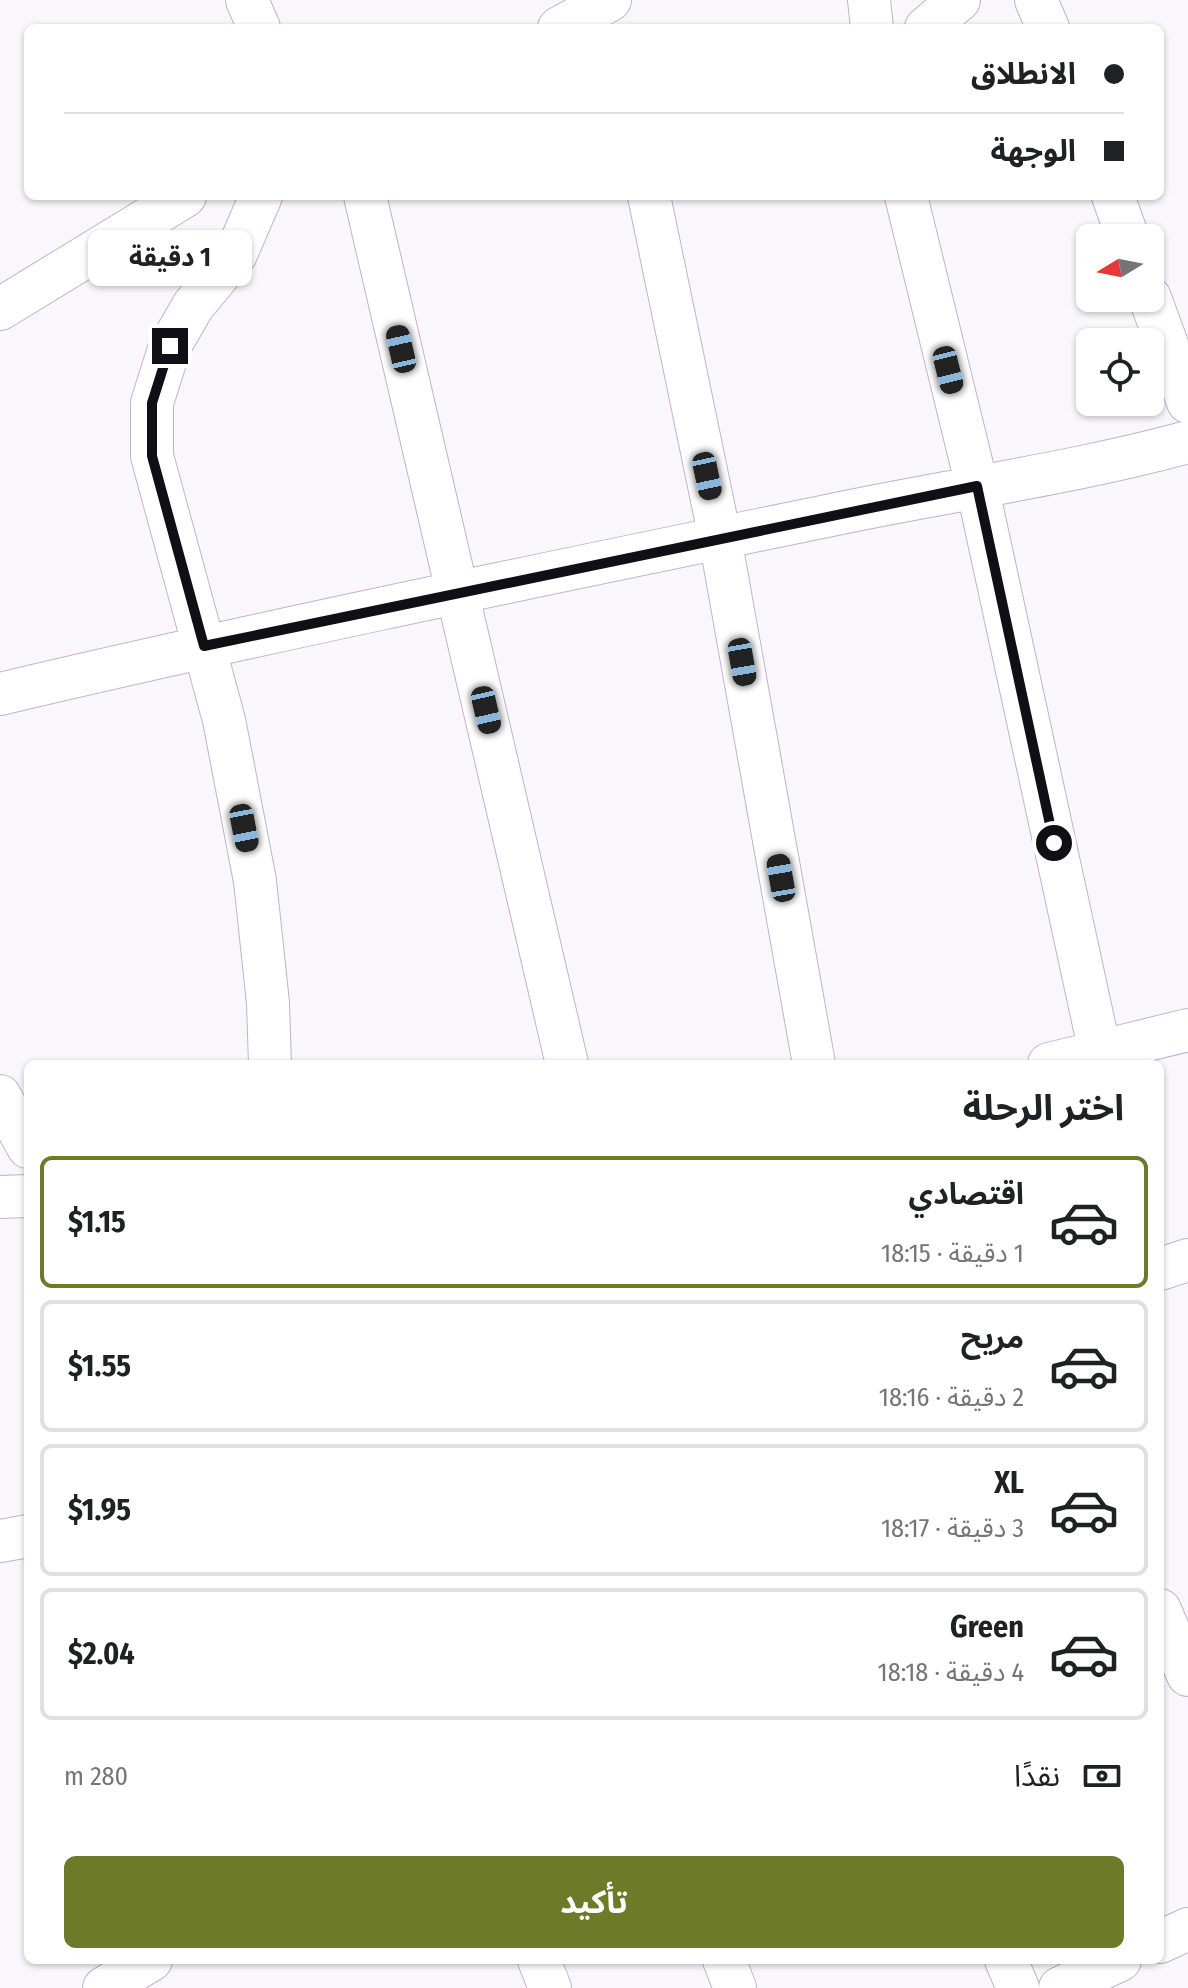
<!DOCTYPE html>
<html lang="ar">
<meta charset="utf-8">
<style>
:root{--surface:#fff;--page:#f6f6f6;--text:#202124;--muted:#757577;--line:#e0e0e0;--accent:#6d7b29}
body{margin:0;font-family:"Fira Sans Condensed","Noto Sans Arabic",sans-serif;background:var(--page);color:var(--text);direction:rtl;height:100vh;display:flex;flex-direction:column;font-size:30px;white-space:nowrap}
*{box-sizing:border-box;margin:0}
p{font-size:26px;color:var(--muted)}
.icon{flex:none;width:44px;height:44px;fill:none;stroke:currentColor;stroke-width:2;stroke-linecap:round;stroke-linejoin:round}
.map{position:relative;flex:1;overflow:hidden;direction:ltr}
.sheet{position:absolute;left:24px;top:1060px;width:1140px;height:904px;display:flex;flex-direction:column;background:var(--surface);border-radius:12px;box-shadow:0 2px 6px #0004;direction:rtl}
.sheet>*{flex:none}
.hud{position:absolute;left:24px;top:24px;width:1140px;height:176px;border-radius:12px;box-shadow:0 2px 6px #0004;direction:rtl;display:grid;align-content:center;height:176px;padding:0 40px;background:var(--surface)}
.needle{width:52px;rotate:260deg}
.controls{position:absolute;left:1076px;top:224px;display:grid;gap:16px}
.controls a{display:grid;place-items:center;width:88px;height:88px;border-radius:12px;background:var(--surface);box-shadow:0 2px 6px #0004;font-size:40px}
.end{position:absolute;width:36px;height:36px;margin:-18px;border:10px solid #120e16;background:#fff;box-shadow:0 0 0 4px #fff}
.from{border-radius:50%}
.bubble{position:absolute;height:56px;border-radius:12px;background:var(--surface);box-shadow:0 2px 6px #0004;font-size:26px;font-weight:700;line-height:56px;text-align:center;direction:rtl}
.car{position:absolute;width:24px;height:48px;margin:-24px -12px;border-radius:10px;box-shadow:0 0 6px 2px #0007;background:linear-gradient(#222 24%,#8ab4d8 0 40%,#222 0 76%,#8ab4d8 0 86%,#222 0)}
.hud b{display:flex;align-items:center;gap:28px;height:76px;font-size:30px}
.hud b+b{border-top:2px solid var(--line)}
.hud i{width:20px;height:20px;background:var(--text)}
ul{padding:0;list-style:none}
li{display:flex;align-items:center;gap:24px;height:132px;margin:0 16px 12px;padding:0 24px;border:4px solid var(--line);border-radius:12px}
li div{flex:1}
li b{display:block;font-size:30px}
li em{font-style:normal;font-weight:700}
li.current{border-color:var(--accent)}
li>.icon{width:72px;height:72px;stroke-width:1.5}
h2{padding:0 40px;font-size:36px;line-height:96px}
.pay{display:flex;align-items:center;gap:20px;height:88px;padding:0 40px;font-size:30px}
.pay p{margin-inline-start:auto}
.button{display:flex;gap:16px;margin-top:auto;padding:16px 40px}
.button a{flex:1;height:92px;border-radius:12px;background:var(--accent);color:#fff;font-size:32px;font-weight:700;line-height:92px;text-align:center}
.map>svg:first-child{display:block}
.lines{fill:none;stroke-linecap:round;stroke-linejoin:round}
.minor-casing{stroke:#bfb3cb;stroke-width:44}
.minor{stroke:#fff;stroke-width:42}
.route{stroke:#120e16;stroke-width:10}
</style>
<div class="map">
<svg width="1188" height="1988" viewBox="0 0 1188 1988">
<rect width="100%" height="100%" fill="#faf7fc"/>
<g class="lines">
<g class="minor-casing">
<path id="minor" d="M247 0 259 28
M869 0 872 28
M1036 0 1048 28
M559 28 610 0
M926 28 959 0
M261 196 236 254 193 306 170 346 152 403V456L224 720 255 881 268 1003 270 1064
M365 196 567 1064
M649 196 720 538 814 1064
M906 196 977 486 1100 1052
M1113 196 1128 238
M1150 298 1188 402
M0 309 185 196
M0 694C279 628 560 571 841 513 957 489 1074 473 1188 442
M1049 1064 1188 1030
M0 1096 28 1147
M0 1197 28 1196
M1160 1269 1188 1260
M0 1541 28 1536
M1160 1610 1188 1675
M1160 1942 1188 1929
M539 1960 550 1988
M724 1960 735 1988
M1006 1960 1018 1988
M104 1988 151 1960
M1060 1988 1120 1960"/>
</g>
<use href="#minor" class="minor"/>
</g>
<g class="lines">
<path class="route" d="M170 346 152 403V456L204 646 977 486 1054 843"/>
</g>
</svg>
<div class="controls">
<a><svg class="needle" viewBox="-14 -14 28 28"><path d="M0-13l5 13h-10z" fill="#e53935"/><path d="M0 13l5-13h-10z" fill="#757577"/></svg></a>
<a><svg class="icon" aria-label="locate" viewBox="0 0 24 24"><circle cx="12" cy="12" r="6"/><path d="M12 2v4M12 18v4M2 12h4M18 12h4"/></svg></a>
</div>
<i class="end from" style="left:1054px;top:843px"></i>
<i class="end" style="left:170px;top:346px"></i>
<div class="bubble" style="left:88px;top:230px;width:164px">1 دقيقة</div>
<i class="car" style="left:401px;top:349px;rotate:347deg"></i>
<i class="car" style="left:948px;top:370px;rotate:166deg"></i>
<i class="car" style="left:707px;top:476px;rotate:168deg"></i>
<i class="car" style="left:742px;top:662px;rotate:170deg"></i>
<i class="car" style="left:486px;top:710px;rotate:167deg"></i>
<i class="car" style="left:244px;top:828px;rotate:169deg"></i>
<i class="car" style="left:781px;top:878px;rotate:350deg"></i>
<div class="hud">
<b><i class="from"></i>الانطلاق</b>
<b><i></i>الوجهة</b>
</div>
<section class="sheet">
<h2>اختر الرحلة</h2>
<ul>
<li class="current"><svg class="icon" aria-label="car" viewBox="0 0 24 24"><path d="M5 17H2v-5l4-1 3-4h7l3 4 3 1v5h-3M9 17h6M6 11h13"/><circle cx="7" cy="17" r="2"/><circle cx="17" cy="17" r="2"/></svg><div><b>اقتصادي</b><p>1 دقيقة · 18:15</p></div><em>$1.15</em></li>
<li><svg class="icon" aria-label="car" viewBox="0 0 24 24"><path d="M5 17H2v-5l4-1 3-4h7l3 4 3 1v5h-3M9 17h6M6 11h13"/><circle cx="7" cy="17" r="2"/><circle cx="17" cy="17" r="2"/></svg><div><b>مريح</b><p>2 دقيقة · 18:16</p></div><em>$1.55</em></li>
<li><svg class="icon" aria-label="car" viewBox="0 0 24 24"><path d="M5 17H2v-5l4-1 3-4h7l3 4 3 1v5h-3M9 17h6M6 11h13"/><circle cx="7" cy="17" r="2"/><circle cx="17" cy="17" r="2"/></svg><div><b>XL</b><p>3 دقيقة · 18:17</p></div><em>$1.95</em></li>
<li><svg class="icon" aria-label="car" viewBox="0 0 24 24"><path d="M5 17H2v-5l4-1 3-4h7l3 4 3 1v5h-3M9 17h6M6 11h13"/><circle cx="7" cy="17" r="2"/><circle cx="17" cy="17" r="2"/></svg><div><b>Green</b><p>4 دقيقة · 18:18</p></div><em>$2.04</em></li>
</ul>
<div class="pay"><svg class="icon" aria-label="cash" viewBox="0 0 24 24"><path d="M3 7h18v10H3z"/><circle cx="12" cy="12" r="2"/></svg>نقدًا<p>280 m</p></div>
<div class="button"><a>تأكيد</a></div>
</section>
</div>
